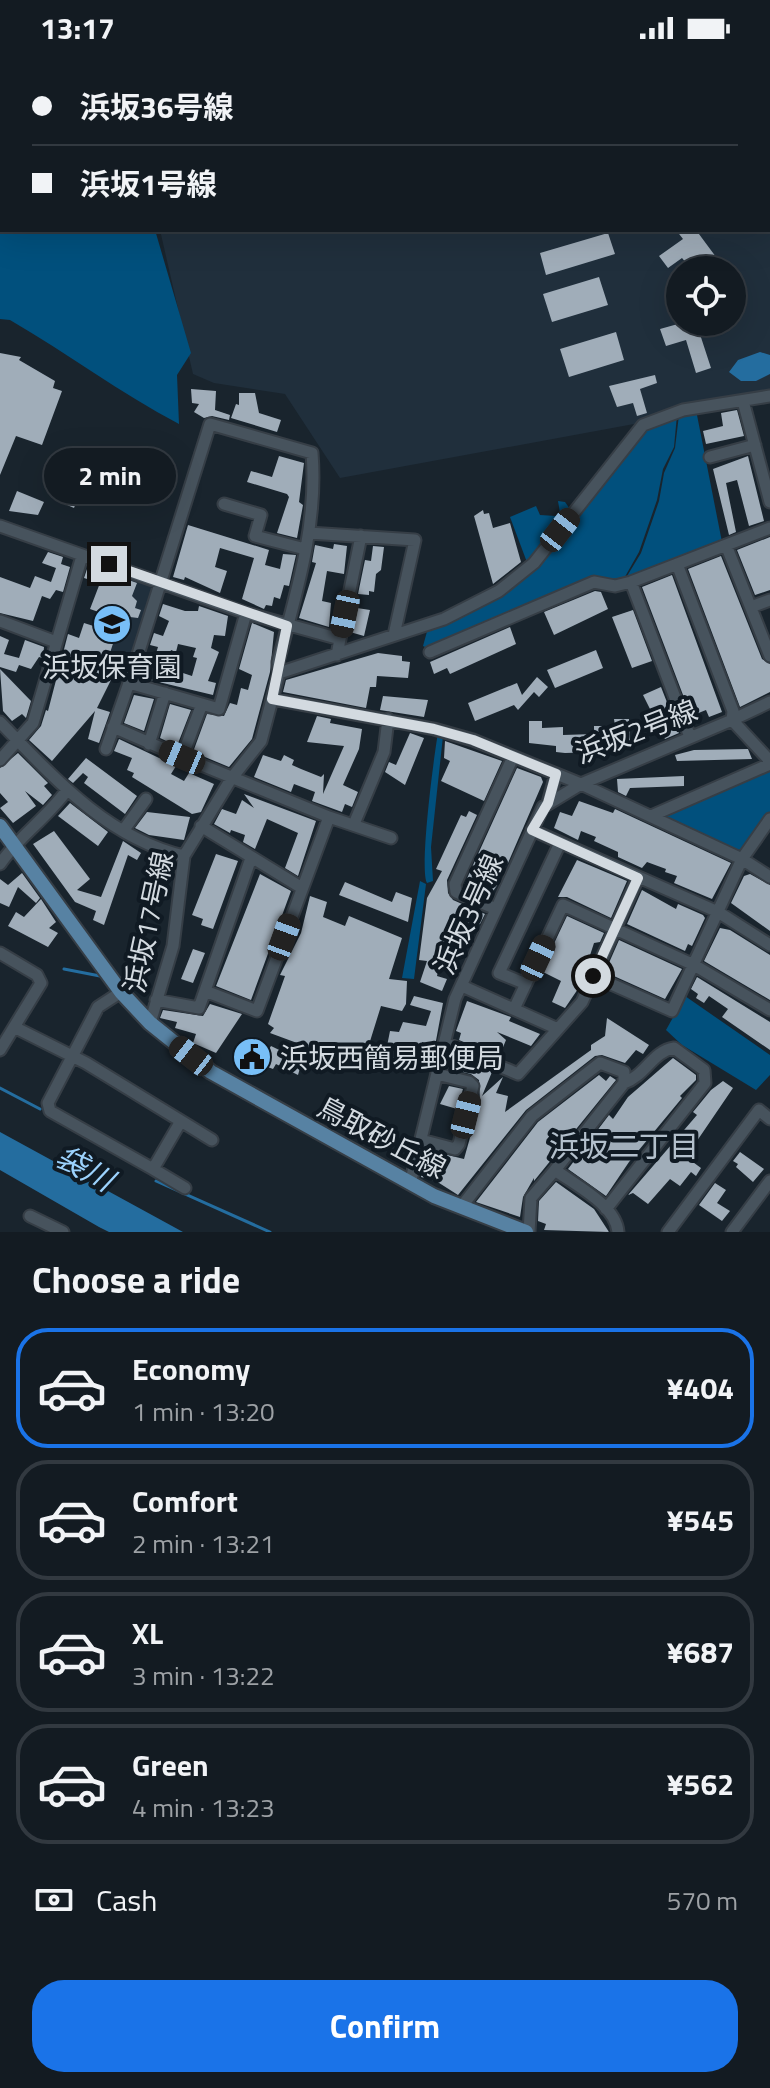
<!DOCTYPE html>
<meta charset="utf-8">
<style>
:root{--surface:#131b22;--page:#20282f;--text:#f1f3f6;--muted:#9da1a5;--line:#323940;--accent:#1a73e8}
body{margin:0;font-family:"Titillium Web","Noto Sans JP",sans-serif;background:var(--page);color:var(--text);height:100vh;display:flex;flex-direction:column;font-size:30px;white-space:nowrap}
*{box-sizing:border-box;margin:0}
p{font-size:26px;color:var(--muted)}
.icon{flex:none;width:44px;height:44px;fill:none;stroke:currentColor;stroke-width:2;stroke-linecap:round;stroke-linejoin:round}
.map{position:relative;height:1176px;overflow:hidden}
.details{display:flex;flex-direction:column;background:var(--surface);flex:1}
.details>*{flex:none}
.hud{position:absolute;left:0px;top:0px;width:770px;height:176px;box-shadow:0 8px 32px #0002,0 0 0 2px var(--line);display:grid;align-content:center;height:176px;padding:0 32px;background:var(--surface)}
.buttons{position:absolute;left:666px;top:200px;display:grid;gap:16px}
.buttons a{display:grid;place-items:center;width:80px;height:80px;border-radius:50%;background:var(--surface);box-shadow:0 8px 32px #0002,0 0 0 2px var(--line);font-size:40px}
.end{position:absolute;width:36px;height:36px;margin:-18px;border:10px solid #d3dae0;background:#111;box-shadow:0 0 0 4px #111}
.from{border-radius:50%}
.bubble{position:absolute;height:56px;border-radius:28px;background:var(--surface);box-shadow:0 8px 32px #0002,0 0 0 2px var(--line);font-size:26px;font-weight:700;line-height:56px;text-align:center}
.car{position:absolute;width:24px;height:48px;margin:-24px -12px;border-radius:10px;box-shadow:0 0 6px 2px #0007;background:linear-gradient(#222 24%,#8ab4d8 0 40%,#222 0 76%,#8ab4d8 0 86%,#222 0)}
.hud b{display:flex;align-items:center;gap:28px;height:76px;font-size:30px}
.hud b+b{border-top:2px solid var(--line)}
.hud i{width:20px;height:20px;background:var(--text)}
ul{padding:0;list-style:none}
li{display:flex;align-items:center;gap:24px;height:120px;margin:0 16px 12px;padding:0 16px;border:4px solid var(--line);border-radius:32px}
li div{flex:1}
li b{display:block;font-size:30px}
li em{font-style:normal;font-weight:700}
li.active{border-color:var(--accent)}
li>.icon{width:72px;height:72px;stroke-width:1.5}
h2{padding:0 32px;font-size:36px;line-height:96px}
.pay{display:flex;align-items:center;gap:20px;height:88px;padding:0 32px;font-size:30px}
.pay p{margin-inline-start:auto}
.cta{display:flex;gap:16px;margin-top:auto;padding:16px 32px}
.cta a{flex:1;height:92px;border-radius:32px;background:var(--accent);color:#fff;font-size:32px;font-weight:700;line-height:92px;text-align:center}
.status{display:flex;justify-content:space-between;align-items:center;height:56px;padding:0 40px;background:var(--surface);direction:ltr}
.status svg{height:22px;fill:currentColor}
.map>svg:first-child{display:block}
.built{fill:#202f3c;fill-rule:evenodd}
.green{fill:#01507d}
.water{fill:#246d9f}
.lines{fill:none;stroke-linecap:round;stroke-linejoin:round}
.stream{stroke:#246d9f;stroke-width:3}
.building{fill:#a0adb9;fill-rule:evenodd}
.minor-casing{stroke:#363e46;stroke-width:15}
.major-casing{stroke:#363e46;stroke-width:18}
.minor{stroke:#47535d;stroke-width:11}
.major{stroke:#5782a3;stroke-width:14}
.route{stroke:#d3dae0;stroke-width:10}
.labels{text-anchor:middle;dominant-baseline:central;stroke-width:8;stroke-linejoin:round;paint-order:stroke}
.poi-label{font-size:28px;fill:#d3dae0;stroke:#101a23}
.street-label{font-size:28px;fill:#d3dae0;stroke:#101a23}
.neighbourhood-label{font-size:30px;fill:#b3c0cc;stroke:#101a23}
.water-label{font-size:30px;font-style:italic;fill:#9cd2fd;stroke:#101a23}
</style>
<div class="status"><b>13:17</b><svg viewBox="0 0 49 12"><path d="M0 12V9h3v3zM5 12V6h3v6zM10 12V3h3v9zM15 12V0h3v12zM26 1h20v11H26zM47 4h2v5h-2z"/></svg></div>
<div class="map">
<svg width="770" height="1176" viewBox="0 0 770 1176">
<rect width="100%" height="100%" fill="#19242d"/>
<path class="built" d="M417 0H770V343L340 422 285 338 214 327 193 318 160 174H768V2H410ZM680 214H732V266H680Z
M120 514 149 525 153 535 131 607 94 596Z"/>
<path class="green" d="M0 0H392L2 2V174H155L191 297 177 319 179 368C120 337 67 297 10 264L0 263Z
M696 354 722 486 624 525 641 497 659 445 664 417 675 392 679 359Z
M677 359 674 391 663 413 657 444 639 496 622 526H610L427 592 423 590 428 572 501 538 582 451H586L583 450 647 371Z
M558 445 565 446 570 453 528 509 510 461 536 450 540 459 556 460 560 457Z
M438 677 443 680 431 791 433 825 427 827C419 814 434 699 438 677Z
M770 712V757L744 795 740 796 664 762 663 758Z
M420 825 426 828 414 923 402 922Z
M685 940 770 999V1019L756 1034 682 989 666 974Z"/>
<path class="water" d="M760 296 770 299V318L756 325H741L729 316 738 304Z
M0 1076 183 1176H109L99 1171 0 1114Z"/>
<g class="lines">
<path class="stream" d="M64 913 100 920
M0 1032 40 1053
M156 1125 270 1176"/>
</g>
<path class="building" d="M676 174H696L716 201 698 214H692L682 202 668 212 659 200 683 183Z
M608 177 615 198 546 219 540 197Z
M599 221 608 249 552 266 543 238Z
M685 266H696L711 312 696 317 686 284 666 290 660 273Z
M616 276 624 304 569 321 560 293Z
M0 297 21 301 19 304 55 325 53 332 62 335 42 389 16 380 0 419Z
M655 319 657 327 640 333 647 357 637 360 633 347 617 351 609 330Z
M191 333 216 335 215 354 230 359 229 364 212 360 204 362 194 356 199 348 192 347Z
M239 337H255L259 357 281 364 277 376 231 362 236 348 239 349Z
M737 354 744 380 706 388 703 375 723 370 721 357Z
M279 400 304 407 299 446 303 449 297 482 277 477 289 441 287 438 247 426 251 415 272 421Z
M748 400 764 465 749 470 737 424 726 427 736 476 729 479 713 413Z
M70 408 88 414 74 452 58 445Z
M17 435 44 446 38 459 9 455Z
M483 454 484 458 489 457 493 472 510 467 521 506 493 528 474 460Z
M188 469 269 494 265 509 280 513 283 498 296 499 289 530 284 529 280 543 274 541 272 550 266 549 264 553 242 543 254 502 220 492 215 511 227 515 220 537 185 521 184 524 173 521Z
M770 481V534L755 539 737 494Z
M334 488 347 490 344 518 327 515 322 545 331 547 329 571 299 562 316 507 312 506 315 489 333 493Z
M373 490 384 491 381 514 376 518 374 536 369 535V539L358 538 365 504 371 505Z
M48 496 63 501 61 508 70 511 63 536 56 534 50 543 42 540 33 565 0 557V521L30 532 35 520 51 526 56 512 42 507Z
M721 500 762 603 770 608V636L740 651 688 513Z
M88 510 137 527 132 540 137 545 135 552 141 554 138 562 122 560 108 603 115 605 112 613 115 616 97 652 110 656 99 687 88 683 95 655 52 705 29 684 41 670 46 654 48 655 68 578 79 582 84 567 103 573 107 559 90 553 100 527 84 522Z
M672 519 722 656 709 661 706 654 691 660 642 531Z
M595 535 601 536 608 553 554 579 544 556Z
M163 548 185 555H198L199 550 228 560 225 580 214 579 211 592 219 596 208 625 216 627 213 639 142 622 147 605 153 607 158 591 150 589 154 577 163 580 169 565 159 560ZM178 588 196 592 193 601 197 602 192 620 165 611 171 594 176 596Z
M357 552 370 554 364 580 350 576Z
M633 554 652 605 632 612 612 561Z
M252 567 274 576 270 616 252 683 229 711 193 696 207 658 224 660 230 647 237 649 241 632 248 634 252 619 239 613Z
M510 571 516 588 450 618 447 612 434 618 430 606Z
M0 580 9 584 4 598 19 602 25 584 44 591 43 602 39 601 31 613 19 609 16 616 0 611Z
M596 594 603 612 555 632 547 614Z
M378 597 402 600V605L410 606 408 622 377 620 376 631H370L366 652 283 636 286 624Z
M0 613 31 645 26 662 22 658 12 665 3 655Z
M537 621 548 631 539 641 534 636 518 654 514 649 475 665 468 647 517 627 522 639Z
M661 631 679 677 665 683 643 639Z
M134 639 154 643 144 675 124 667Z
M383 640 428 644 424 661 380 654Z
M170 648 191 654 177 690 160 682Z
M317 660 331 663 330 667 362 673 359 693 343 729 358 736 352 751 345 748 342 756 312 745 315 736 294 728 291 736 254 721 263 699 281 705 284 699 294 704 292 709 301 713 321 721 324 718 323 738 344 690 307 686Z
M614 663H629L630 685 603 688V694L598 696 565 697 556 696V690L529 687V665H542V672L563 671V679L594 678V670H615Z
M410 677 424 682 405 729 385 716 389 706 396 709Z
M119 683 176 710 171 718 184 725 189 717 214 728 201 756 192 758 132 721 134 717 127 714 132 702 114 695Z
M445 685 502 705 484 745 441 725 450 705 444 702Z
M748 693 752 703 677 705 675 699 694 694Z
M18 697 48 727 44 730 52 739 43 749 25 735 36 750 13 767 0 752 8 746 0 737V712Z
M86 702 137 740 125 758 84 727 88 721 83 717 73 727 68 723Z
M517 712 541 721 543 726 508 807 489 820 500 825 489 841 464 829Z
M684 720V730L630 732 626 740 618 736 617 723Z
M244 738 316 765 298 820 285 812 298 777 267 763 255 793 243 786 245 779 231 774 230 777 214 768 222 753 236 758 242 744 254 752Z
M579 745 613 757 615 753 731 807 712 843 674 827 677 820 665 816 666 813 647 806 642 812 618 801V796L594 785 596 781 581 775 578 784 554 772 560 756 572 760Z
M70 747 108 776 98 790 58 760Z
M469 755 477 759 447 824 448 837 453 844 485 858 480 868 475 869 450 859 437 920 447 923 442 935 420 926 427 905 419 904 427 842 442 815 436 813 461 759 466 761Z
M147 756 190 761 184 784 149 779 135 772Z
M54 775 90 823 77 834 101 841 123 785 141 797 137 804 128 799 104 869 93 864 96 855 75 846 33 788Z
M216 798 238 805 213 873 201 869 203 863 192 859Z
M577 804 627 825 611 862 567 841H558Z
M22 817 40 842 36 847 18 831 9 851 0 847V823L8 829Z
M260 818 291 835 251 944 216 930Z
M750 818 770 829V875L731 847 744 820Z
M345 826 392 846 396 836 412 842 408 866 339 839Z
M642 834 676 853 678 848 703 859 705 862 692 890 688 888 685 895 627 868Z
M310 840 327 846 323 861 345 870 349 860 402 882 389 923 407 925 406 948 402 955 381 950 362 1011 270 977 274 972 268 968 285 920 280 919 301 877Z
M41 843 56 866 49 872 58 877 48 891 8 870 16 856 24 861Z
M567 860 604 877 600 886 594 887 580 930 565 952 552 946 561 925 541 915Z
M720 872 730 874 770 899V944L704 905Z
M619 884 682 913 665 943 605 916Z
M193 893 205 897 193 927 181 923Z
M697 921 770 966V994L722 961 728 953 709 940 704 947 696 942 698 938 691 933Z
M414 940 443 947 435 990 422 986V991L402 990 399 1008 384 1005 390 975 399 976 403 966 426 970 431 955 410 949Z
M467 945 511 961 509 965 540 978 531 990 497 976 506 984 499 1001 459 984 461 977 456 975Z
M210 948 242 958 216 997 193 987 196 978 175 972 177 966 160 962 163 954 203 960Z
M607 962 649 989 643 998 636 994 625 1007 602 999 595 1000 526 1054 458 1139 436 1125 421 1121 427 1094 464 1103 480 1046 479 1024 471 1018 447 1012 453 1000 492 1016 482 1040 503 1021 496 1037 508 1040 505 1056 591 994V989L605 980Z
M271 990 302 1005 298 1019 276 1008 273 1013 260 1008Z
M673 1002 696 1019V1024L680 1040 682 1042 629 1106 606 1140 568 1113 609 1059 613 1063 628 1041Z
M599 1019 606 1025 610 1020 616 1024 534 1125V1122L523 1141 520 1161 476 1146 538 1066Z
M723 1025 733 1032 686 1101 701 1112 696 1120 691 1116 680 1130 670 1123 648 1148 633 1137 628 1139 697 1059 693 1056 711 1034Z
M449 1030 463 1033 457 1053 440 1048Z
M740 1096 764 1113 753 1126 736 1111 738 1108 733 1105Z
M556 1126 594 1153 609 1176 544 1174 546 1168 538 1165 539 1145Z
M715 1127 726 1134 717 1147 730 1155 722 1165 699 1149Z"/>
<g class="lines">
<g class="minor-casing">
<path id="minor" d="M743 345 770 446
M710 401 755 389
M224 448 261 459 255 480 305 493
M0 470 246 557 340 583 337 599
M309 477 415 484 394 579
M726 489 770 600
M677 508 733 655 732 664 770 646
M751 551 770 544
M246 557 219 653 129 627 210 368 312 397C318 468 296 538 278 606L279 617
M0 565 56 586
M340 583 361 480
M430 596 594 526 615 530 631 526
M272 643 434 673 473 684 581 728 732 664 770 705
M0 666C53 721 107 782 184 800
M113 671 182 701 202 648
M690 681 631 526 770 472
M149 688 165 637
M106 693 129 627
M182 701 329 761 257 955 205 935
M0 704 33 667 82 500
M548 747 556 718
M651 760 770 708
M329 761 391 782
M354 768 384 696 388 663
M201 770 302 832
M532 774 718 856 770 889
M123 775 146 743
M0 808C19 780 47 762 67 734
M496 853 456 836 455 828 513 701
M0 897 37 919 41 927 0 994
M593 920 672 955 742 803 770 763
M526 928 499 917 560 787
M462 930 558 973
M156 944 199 952 251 802
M514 953 563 849 694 909 770 954
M150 967 173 890 184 800 231 723 261 685 279 617 444 563 499 535 534 507 643 369 683 354 770 340
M14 971 86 1007 181 1065 153 1113 50 1055 48 1047 98 951 121 936
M445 987 518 1018 582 946 638 822
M181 1065 212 1084
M421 1084 455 1093 459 1088 473 1030 469 1026 437 1018
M153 1113 185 1132
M410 1128 455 943 543 751 581 728 742 803 770 821
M462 1150 532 1060 600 1007 624 1016V1027
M606 1153 705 1027 704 1014 674 992C653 995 645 1020 624 1027L555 1114C575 1129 616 1149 618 1176
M30 1160 63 1176
M529 1176 531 1142 555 1114
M668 1176 759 1054 770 1063
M732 1176 770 1125"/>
</g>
<g class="major-casing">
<path id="major" d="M0 770 121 936 150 967 211 1016 434 1140 526 1176"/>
</g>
<use href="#minor" class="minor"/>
<use href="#major" class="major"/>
</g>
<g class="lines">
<path class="route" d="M109 508 287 570 272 643 434 673 473 684 556 718 548 747 532 774 638 822 593 920"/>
</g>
<defs>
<g id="school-disc" transform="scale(2)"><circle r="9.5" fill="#78bff7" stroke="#101a23"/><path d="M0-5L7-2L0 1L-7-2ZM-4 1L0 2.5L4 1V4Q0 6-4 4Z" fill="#111"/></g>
<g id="civic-disc" transform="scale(2)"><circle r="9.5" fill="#78bff7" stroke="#101a23"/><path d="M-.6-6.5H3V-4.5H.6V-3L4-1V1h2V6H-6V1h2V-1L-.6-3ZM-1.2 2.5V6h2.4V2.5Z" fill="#111"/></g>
</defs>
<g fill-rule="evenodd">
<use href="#school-disc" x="112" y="568"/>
<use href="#civic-disc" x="252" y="1001"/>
</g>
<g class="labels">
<g class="poi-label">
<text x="112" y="610">浜坂保育園</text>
<text x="280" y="1001" text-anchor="start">浜坂西簡易郵便局</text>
</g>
<g class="street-label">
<text transform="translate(636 675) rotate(-21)">浜坂2号線</text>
<text transform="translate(468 858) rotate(-66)">浜坂3号線</text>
<text transform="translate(148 866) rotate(-78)">浜坂17号線</text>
<text transform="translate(382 1081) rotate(28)">鳥取砂丘線</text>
</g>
<g class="neighbourhood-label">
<text x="624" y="1090">浜坂二丁目</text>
</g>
<g class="water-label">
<text transform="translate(85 1112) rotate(29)">袋川</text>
</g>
</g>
</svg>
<div class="buttons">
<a><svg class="icon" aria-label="locate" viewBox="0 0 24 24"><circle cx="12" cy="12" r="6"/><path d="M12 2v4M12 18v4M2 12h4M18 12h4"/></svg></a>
</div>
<i class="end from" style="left:593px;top:920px"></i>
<i class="end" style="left:109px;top:508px"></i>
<div class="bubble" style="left:44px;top:392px;width:132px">2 min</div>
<i class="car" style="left:560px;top:474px;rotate:38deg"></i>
<i class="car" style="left:345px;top:558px;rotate:192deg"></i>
<i class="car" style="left:182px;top:701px;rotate:293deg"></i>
<i class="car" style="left:284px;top:881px;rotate:20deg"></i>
<i class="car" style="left:538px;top:902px;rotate:25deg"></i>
<i class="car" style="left:191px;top:1000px;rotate:308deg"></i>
<i class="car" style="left:466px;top:1059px;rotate:14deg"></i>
<div class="hud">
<b><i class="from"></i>浜坂36号線</b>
<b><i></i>浜坂1号線</b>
</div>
</div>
<section class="details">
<h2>Choose a ride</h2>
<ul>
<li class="active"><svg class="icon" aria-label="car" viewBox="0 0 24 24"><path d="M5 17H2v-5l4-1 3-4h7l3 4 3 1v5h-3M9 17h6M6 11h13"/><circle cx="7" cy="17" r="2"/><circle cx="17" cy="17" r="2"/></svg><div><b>Economy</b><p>1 min · 13:20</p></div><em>¥404</em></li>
<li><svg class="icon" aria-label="car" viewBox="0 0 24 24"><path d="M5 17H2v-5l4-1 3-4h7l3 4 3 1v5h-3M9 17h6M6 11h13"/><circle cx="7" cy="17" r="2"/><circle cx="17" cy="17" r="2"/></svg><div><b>Comfort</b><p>2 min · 13:21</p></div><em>¥545</em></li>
<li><svg class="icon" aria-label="car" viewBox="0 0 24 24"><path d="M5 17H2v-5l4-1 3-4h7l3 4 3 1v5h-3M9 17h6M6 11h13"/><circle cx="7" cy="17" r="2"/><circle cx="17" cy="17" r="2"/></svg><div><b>XL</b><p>3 min · 13:22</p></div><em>¥687</em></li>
<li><svg class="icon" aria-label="car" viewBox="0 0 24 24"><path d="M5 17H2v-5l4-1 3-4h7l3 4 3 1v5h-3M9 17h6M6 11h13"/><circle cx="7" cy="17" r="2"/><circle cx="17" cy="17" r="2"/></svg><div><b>Green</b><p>4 min · 13:23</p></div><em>¥562</em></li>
</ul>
<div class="pay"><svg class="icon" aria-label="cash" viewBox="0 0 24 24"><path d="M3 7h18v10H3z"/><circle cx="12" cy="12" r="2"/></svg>Cash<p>570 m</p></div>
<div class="cta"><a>Confirm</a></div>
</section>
